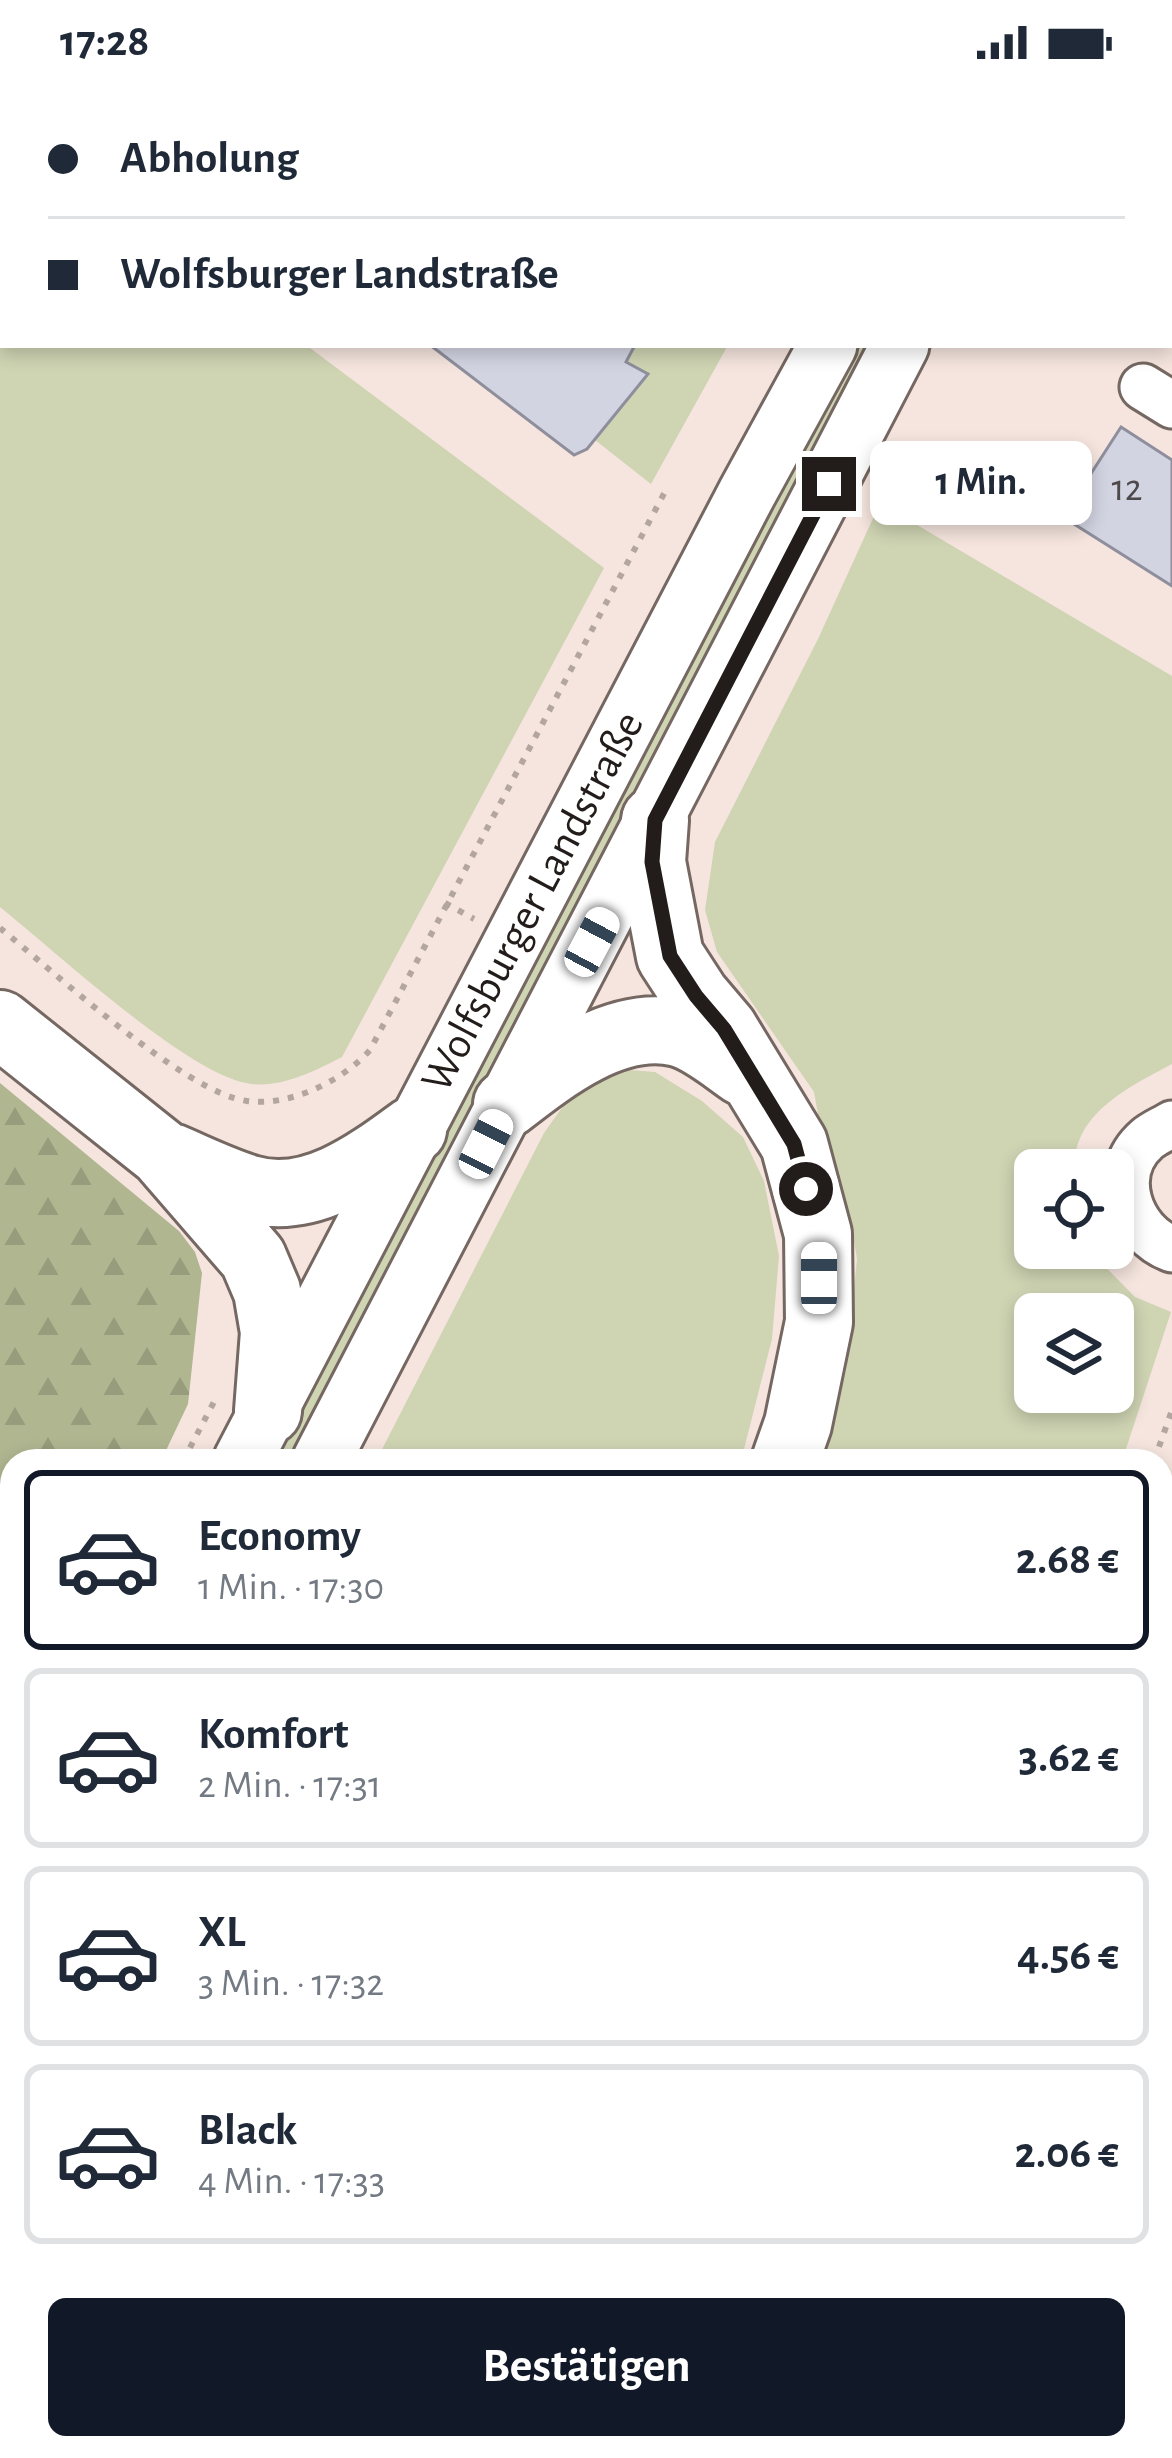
<!DOCTYPE html>
<html lang="de">
<meta charset="utf-8">
<style>
:root{--surface:#fff;--page:#f2f2f3;--text:#1f2937;--muted:#747a83;--line:#e0e1e3;--accent:#111827}
body{margin:0;font-family:"Alegreya Sans",sans-serif;background:var(--page);color:var(--text);height:100vh;display:flex;flex-direction:column;font-size:45px;white-space:nowrap}
*{box-sizing:border-box;margin:0}
p{font-size:39px;color:var(--muted)}
.icon{flex:none;width:66px;height:66px;fill:none;stroke:currentColor;stroke-width:2;stroke-linecap:round;stroke-linejoin:round}
.map{position:relative;flex:1;overflow:hidden}
.side{position:absolute;left:0px;top:1365px;width:1173px;height:1011px;display:flex;flex-direction:column;background:var(--surface);border-radius:36px 36px 0 0;box-shadow:0 6px 18px #0003}
.side>*{flex:none}
.top-card{position:absolute;left:0px;top:0px;width:1173px;height:264px;box-shadow:0 6px 18px #0003;display:grid;align-content:center;height:264px;padding:0 48px;background:var(--surface)}
.fabs{position:absolute;left:1014px;top:1065px;display:grid;gap:24px}
.fabs a{display:grid;place-items:center;width:120px;height:120px;border-radius:18px;background:var(--surface);box-shadow:0 6px 18px #0003;font-size:60px}
.end{position:absolute;width:54px;height:54px;margin:-27px;border:15px solid #221c1a;background:#fff;box-shadow:0 0 0 6px #fff}
.from{border-radius:50%}
.bubble{position:absolute;height:84px;border-radius:18px;background:var(--surface);box-shadow:0 6px 18px #0003;font-size:39px;font-weight:600;line-height:84px;text-align:center}
.car{position:absolute;width:36px;height:72px;margin:-36px -18px;border-radius:15px;box-shadow:0 0 9px 3px #0007;background:linear-gradient(#fff 24%,#345 0 40%,#fff 0 76%,#345 0 86%,#fff 0)}
.top-card b{display:flex;align-items:center;gap:42px;height:114px;font-size:45px}
.top-card b+b{border-top:3px solid var(--line)}
.top-card i{width:30px;height:30px;background:var(--text)}
ul{padding:21px 0 0;list-style:none}
li{display:flex;align-items:center;gap:36px;height:180px;margin:0 24px 18px;padding:0 24px;border:6px solid var(--line);border-radius:18px}
li div{flex:1}
li b{display:block;font-size:45px}
li em{font-style:normal;font-weight:600}
li.active{border-color:var(--accent)}
li>.icon{width:108px;height:108px;stroke-width:1.5}
.primary-button{display:flex;gap:24px;margin-top:auto;padding:24px 48px}
.primary-button a{flex:1;height:138px;border-radius:18px;background:var(--accent);color:#fff;font-size:48px;font-weight:600;line-height:138px;text-align:center}
.status{display:flex;justify-content:space-between;align-items:center;height:84px;padding:0 60px;background:var(--surface);direction:ltr}
.status svg{height:33px;fill:currentColor}
.map>svg:first-child{display:block}
.green{fill:#cfd4b3;fill-rule:evenodd}
.forest{fill:url(#forest-firs)}
.building{fill:#d3d4e2;stroke:#8e8e9c;stroke-width:3}
.lines{fill:none;stroke-linecap:round;stroke-linejoin:round}
.minor-casing{stroke:#756761;stroke-width:51}
.major-casing{stroke:#756761;stroke-width:63}
.highway-casing{stroke:#756761;stroke-width:72}
.path{stroke:#b3a6a1;stroke-width:6;stroke-dasharray:6 9;stroke-linecap:butt}
.minor{stroke:#fff;stroke-width:45}
.major{stroke:#fff;stroke-width:57}
.highway{stroke:#fff;stroke-width:66}
.rail-casing{stroke:#8c817d;stroke-width:14}
.rail{stroke:#fff;stroke-width:9;stroke-dasharray:27;stroke-linecap:butt}
.route{stroke:#221c1a;stroke-width:15}
.labels{text-anchor:middle;dominant-baseline:central;stroke-width:9;stroke-linejoin:round;paint-order:stroke}
.number-label{font-size:39px;fill:#4e4a4c}
.street-label{font-size:45px;fill:#221c1a;stroke:#fff}
</style>
<div class="status"><b>17:28</b><svg viewBox="0 0 49 12"><path d="M0 12V9h3v3zM5 12V6h3v6zM10 12V3h3v9zM15 12V0h3v12zM26 1h20v11H26zM47 4h2v5h-2z"/></svg></div>
<div class="map">
<svg width="1172" height="2374" viewBox="0 0 1172 2374">
<defs>
<pattern id="forest-firs" width="22" height="20" patternUnits="userSpaceOnUse" patternTransform="scale(3)"><rect width="22" height="20" fill="#b0b690"/><path d="M5 1l3.5 6h-7zM16 11l3.5 6h-7z" fill="#979c7c"/></pattern>
</defs>
<rect width="100%" height="100%" fill="#f5e5de"/>
<path class="green" d="M0 0H245L3 3V261H306L604 484 342 973C315 987 277 1006 246 999 184 987 54 866 0 823Z
M632 0H873L630 3Z
M631 261H728L651 400 595 356 648 291 626 278 633 263Z
M859 261H869L836 319 816 375 296 1377H267Z
M880 419 1172 592V980C1131 1002 1071 1030 1075 1086H1035V1164H1087L1135 1213 1171 1228 1122 1377H817L846 1287 857 1175 849 1128 821 1047 814 1008 717 868 705 826 715 758 818 555ZM1035 1230H1113V1308H1035Z
M617 985 655 988 702 1017 743 1053 764 1097 779 1172 772 1255 741 1377H376L544 1049 573 1008Z
M1172 2085V2374H1047L1051 2364H1161V2110Z
M12 2093V2364H312L308 2374H0V2115Z"/>
<path class="forest" d="M0 999 179 1147 195 1168 202 1189 188 1320 161 1377H12V1634L0 1646Z"/>
<path class="building" d="M352 0H545L551 3H358Z
M563 0H632L561 3Z
M430 261H631L634 263 626 278 648 290 587 365 574 371Z
M1121 343 1172 376V502L1063 433Z"/>
<g class="lines">
<g class="minor-casing">
<path id="minor" d="M1170 106 1172 105
M1170 157 1172 158
M1143 303 1172 321
M1172 1040C1164 1045 1154 1049 1147 1055 1108 1089 1129 1149 1172 1165"/>
</g>
<g class="major-casing">
<path id="major" d="M1000 3 1003 0
M1090 3 1093 0
M242 1377 747 409 828 261
M321 1377 900 261
M0 1991 12 1968"/>
</g>
<g class="highway-casing">
<path id="highway" d="M655 736 652 778 670 872 696 912 724 945 794 1060 818 1150 819 1238 798 1340 785 1377
M0 940 162 1069 253 1174 267 1207 274 1248 268 1327
M507 1020C552 985 616 934 678 949 701 955 724 975 743 988
M171 1073C197 1084 223 1097 250 1105 310 1123 368 1079 413 1046
M0 1753 12 1763
M0 1857 12 1866
M602 2364 620 2374
M780 2364 793 2374
M358 2374 360 2364
M472 2374 491 2364"/>
</g>
<path class="path" d="M945 3 946 0
M445 819 474 835
M0 844C53 887 185 1009 247 1017 289 1023 343 997 370 966L668 402
M183 1377 216 1314
M1154 1377 1172 1326"/>
<use href="#minor" class="minor"/>
<use href="#major" class="major"/>
<use href="#highway" class="highway"/>
<g class="rail-casing">
<path id="rail" d="M1161 1787 1172 1760
M1161 1880 1172 1853
M1161 1949 1172 1922
M1161 1982 1172 1962
M921 2374 925 2364
M959 2374 963 2364
M987 2374 991 2364"/>
</g>
<use href="#rail" class="rail"/>
</g>
<g class="lines">
<path class="route" d="M806 1105 794 1060 724 945 696 912 670 872 652 778 655 736 829 400"/>
</g>
<g class="labels">
<g class="number-label">
<text x="1127" y="404">12</text>
</g>
<g class="street-label">
<text transform="translate(533 818) rotate(-62)">Wolfsburger Landstraße</text>
</g>
</g>
</svg>
<div class="fabs">
<a><svg class="icon" aria-label="locate" viewBox="0 0 24 24"><circle cx="12" cy="12" r="6"/><path d="M12 2v4M12 18v4M2 12h4M18 12h4"/></svg></a>
<a><svg class="icon" aria-label="layers" viewBox="0 0 24 24"><path d="M12 4l9 5-9 5-9-5zM3 14l9 5 9-5"/></svg></a>
</div>
<i class="end from" style="left:806px;top:1105px"></i>
<i class="end" style="left:829px;top:400px"></i>
<div class="bubble" style="left:870px;top:357px;width:222px">1 Min.</div>
<i class="car" style="left:592px;top:858px;rotate:28deg"></i>
<i class="car" style="left:486px;top:1060px;rotate:27deg"></i>
<i class="car" style="left:819px;top:1194px;rotate:0deg"></i>
<div class="top-card">
<b><i class="from"></i>Abholung</b>
<b><i></i>Wolfsburger Landstraße</b>
</div>
<section class="side">
<ul>
<li class="active"><svg class="icon" aria-label="car" viewBox="0 0 24 24"><path d="M5 17H2v-5l4-1 3-4h7l3 4 3 1v5h-3M9 17h6M6 11h13"/><circle cx="7" cy="17" r="2"/><circle cx="17" cy="17" r="2"/></svg><div><b>Economy</b><p>1 Min. · 17:30</p></div><em>2.68 €</em></li>
<li><svg class="icon" aria-label="car" viewBox="0 0 24 24"><path d="M5 17H2v-5l4-1 3-4h7l3 4 3 1v5h-3M9 17h6M6 11h13"/><circle cx="7" cy="17" r="2"/><circle cx="17" cy="17" r="2"/></svg><div><b>Komfort</b><p>2 Min. · 17:31</p></div><em>3.62 €</em></li>
<li><svg class="icon" aria-label="car" viewBox="0 0 24 24"><path d="M5 17H2v-5l4-1 3-4h7l3 4 3 1v5h-3M9 17h6M6 11h13"/><circle cx="7" cy="17" r="2"/><circle cx="17" cy="17" r="2"/></svg><div><b>XL</b><p>3 Min. · 17:32</p></div><em>4.56 €</em></li>
<li><svg class="icon" aria-label="car" viewBox="0 0 24 24"><path d="M5 17H2v-5l4-1 3-4h7l3 4 3 1v5h-3M9 17h6M6 11h13"/><circle cx="7" cy="17" r="2"/><circle cx="17" cy="17" r="2"/></svg><div><b>Black</b><p>4 Min. · 17:33</p></div><em>2.06 €</em></li>
</ul>
<div class="primary-button"><a>Bestätigen</a></div>
</section>
</div>
